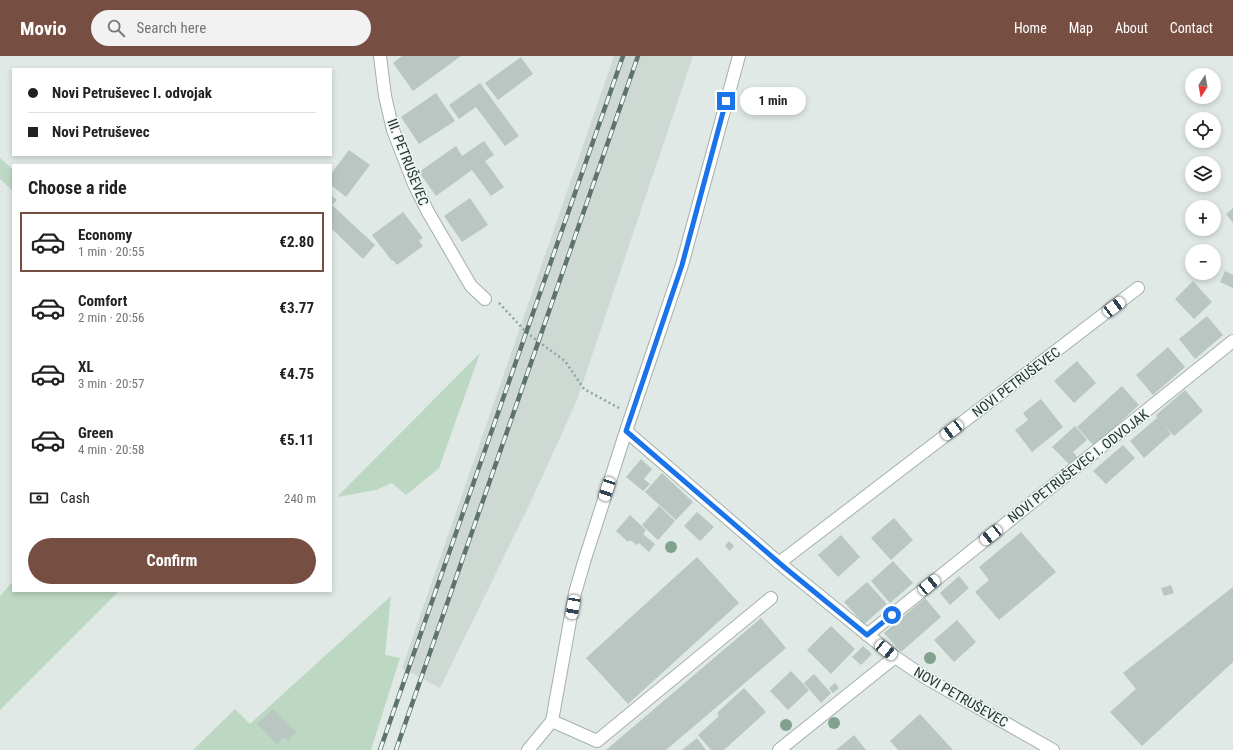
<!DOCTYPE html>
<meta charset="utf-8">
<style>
:root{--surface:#fff;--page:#f2f2f2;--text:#222;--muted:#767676;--line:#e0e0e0;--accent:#774e42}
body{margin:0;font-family:"Roboto Condensed",sans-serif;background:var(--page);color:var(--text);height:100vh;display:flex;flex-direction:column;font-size:15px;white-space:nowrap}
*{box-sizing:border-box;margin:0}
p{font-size:13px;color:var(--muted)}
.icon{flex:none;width:22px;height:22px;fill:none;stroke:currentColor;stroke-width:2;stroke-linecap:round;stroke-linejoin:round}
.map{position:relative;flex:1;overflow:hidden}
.side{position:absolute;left:12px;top:108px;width:320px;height:428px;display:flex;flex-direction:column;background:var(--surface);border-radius:0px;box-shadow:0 2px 6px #0003}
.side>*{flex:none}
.banner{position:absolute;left:12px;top:12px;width:320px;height:88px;border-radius:0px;box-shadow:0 2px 6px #0003;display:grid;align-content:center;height:88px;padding:0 16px;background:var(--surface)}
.needle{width:26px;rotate:191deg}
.buttons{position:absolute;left:1185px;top:12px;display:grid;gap:8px}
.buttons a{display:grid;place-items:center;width:36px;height:36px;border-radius:50%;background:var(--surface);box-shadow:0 2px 6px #0003;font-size:20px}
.end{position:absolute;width:18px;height:18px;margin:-9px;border:5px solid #1a73e8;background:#fff;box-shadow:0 0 0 2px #fff}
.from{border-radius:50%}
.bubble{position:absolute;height:28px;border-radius:14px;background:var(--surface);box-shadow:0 2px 6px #0003;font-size:13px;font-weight:700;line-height:28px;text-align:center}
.car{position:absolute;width:12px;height:24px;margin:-12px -6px;border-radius:5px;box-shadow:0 0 3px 1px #0007;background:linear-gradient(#fff 24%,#345 0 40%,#fff 0 76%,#345 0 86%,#fff 0)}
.banner b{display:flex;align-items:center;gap:14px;height:38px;font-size:15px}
.banner b+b{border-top:1px solid var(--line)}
.banner i{width:10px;height:10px;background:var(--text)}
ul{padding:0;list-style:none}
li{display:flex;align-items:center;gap:12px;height:60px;margin:0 8px 6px;padding:0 8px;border:2px solid transparent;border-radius:0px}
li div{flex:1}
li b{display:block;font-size:15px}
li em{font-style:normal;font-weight:700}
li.active{border-color:var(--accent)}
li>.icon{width:36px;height:36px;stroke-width:1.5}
h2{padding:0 16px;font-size:18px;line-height:48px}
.pay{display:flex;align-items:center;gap:10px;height:44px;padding:0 16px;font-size:15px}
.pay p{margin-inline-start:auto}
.action{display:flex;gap:8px;margin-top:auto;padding:8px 16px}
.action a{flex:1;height:46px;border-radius:24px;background:var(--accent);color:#fff;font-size:16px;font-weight:700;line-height:46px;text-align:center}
header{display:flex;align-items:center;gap:24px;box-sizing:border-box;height:56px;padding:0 20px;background:var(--accent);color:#fff}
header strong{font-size:19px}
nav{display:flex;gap:22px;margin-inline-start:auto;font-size:14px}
.search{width:280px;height:36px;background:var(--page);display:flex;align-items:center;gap:10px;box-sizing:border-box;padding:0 14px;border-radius:22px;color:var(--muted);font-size:15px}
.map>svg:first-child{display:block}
.built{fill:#cfd9d4}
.green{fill:#bcd8c3}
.building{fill:#b9c6c1}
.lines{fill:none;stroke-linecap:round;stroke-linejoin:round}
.minor-casing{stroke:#a4b0ac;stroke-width:14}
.path{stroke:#85a99d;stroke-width:2.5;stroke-dasharray:2 3;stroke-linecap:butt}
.minor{stroke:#fff;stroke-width:12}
.rail-casing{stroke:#5e736d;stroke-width:4.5}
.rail{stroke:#f0f6f3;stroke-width:3;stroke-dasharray:9;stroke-linecap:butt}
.tree{fill:#81a38e}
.route{stroke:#1a73e8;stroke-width:5}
.labels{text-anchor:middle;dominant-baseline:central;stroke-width:3;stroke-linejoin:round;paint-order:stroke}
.street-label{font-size:14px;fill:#233732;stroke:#f0f6f3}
</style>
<header>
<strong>Movio</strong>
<div class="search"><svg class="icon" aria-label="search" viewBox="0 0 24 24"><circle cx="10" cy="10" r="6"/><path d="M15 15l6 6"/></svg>Search here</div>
<nav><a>Home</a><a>Map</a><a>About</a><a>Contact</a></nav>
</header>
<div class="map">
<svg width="1233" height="694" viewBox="0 0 1233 694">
<rect width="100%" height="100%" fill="#e0e9e5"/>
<path class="built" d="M614 0H693L577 344 533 441 440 632 402 612Z"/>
<path class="green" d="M0 102 13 114V135L0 123Z
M480 297 439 412 406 439 392 427 376 434 337 441Z
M13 525V535H119L0 654V540Z
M391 540 385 599 400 602 371 694H193L235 653 250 668Z"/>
<path class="building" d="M402 0H461L413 35 393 7Z
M521 1 533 18 498 44 485 27Z
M480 27 519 80 505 90 476 51 459 63 449 49Z
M436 37 455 65 419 88 401 61Z
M484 85 494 99 485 105 504 131 491 140 472 114 436 140 419 116 456 90 462 100Z
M349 94 370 109 346 141 331 129V118Z
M331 139 337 144 332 149 375 189 363 203 331 172Z
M470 142 488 169 462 186 444 160Z
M1233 152V167L1226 158Z
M403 156 423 182 419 185 423 190 397 209 393 204 392 205 372 179Z
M1225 215 1233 219V232L1220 226Z
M1193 225 1212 246 1194 263 1175 243Z
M1207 260 1223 279 1195 303 1179 283Z
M1168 291 1185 311 1153 339 1136 319Z
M1077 305 1096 327 1074 347 1054 325Z
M1122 330 1139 349 1094 390 1077 371Z
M1185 334 1203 355 1174 380 1164 369 1171 378 1144 402 1130 385 1157 362 1156 359Z
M1041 343 1063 371 1032 396 1015 374 1028 364 1023 357Z
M1075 370 1087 384 1073 396 1078 402 1070 409 1052 391Z
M1123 389 1135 402 1106 428 1093 415Z
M641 403 652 413 644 423 650 428 643 435 626 421Z
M662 417 693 446 676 464 645 436Z
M659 450 675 465 658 484 642 469Z
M697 456 714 471 700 485 684 470Z
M630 459 646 474 643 478 655 488 649 496 639 487 637 489 630 484 628 486 616 475Z
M894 462 913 484 891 504 871 482Z
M1021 476 1056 516 999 564 975 536 989 524 979 511Z
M841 479 860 501 838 521 818 499Z
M729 485 734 490 730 495 725 490Z
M697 501 739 547 628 648 586 602Z
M893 505 913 527 890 547 871 525Z
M959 520 969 532 950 549 940 537Z
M867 526 887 548 864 568 844 546Z
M1171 529 1174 537 1164 540 1161 532Z
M1233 531V606L1142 690 1110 656 1136 633 1123 617Z
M925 542 941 561 901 596 884 577Z
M761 562 786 592 666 694H606Z
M957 564 976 586 954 606 934 584Z
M831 570 855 593 831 618 807 594Z
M863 590 872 598 861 609 852 601Z
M791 615 809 634 788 654 770 635Z
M814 618 831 637 821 647 804 627Z
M835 627 839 632 833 637 829 632Z
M744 632 766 656 724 694H711L698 679 719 660 717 657Z
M273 653 296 676 288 685 284 681 277 688 257 668Z
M920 658 953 694H898L890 685Z
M854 679 866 694H836Z
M697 682 706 694H682Z"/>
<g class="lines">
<g class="minor-casing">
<path id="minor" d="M380 0 385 40 393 74 414 128 428 156 471 230 485 243
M626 375 784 511 895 601 926 622 1053 694
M779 507 1138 232
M867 579 1233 285
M552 665 597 685 771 542
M528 694 552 665 575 537 584 506 626 375 682 209 739 0
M779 694 895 601"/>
</g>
<path class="path" d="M499 247 527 277 565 305 584 333 619 352"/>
<use href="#minor" class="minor"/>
<g class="rail-casing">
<path id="rail" d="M380 694 623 0
M396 694 638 0"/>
</g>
<use href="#rail" class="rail"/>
</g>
<g class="tree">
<circle cx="671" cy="491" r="6"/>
<circle cx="930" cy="602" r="6"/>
<circle cx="834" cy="667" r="6"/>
<circle cx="786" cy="669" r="6"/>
</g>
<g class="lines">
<path class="route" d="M726 45 682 209 626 375 784 511 867 579 892 559"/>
</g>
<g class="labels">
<g class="street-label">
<text transform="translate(408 106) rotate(69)">III. PETRUŠEVEC</text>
<text transform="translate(1016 326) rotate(-37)">NOVI PETRUŠEVEC</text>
<text transform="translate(1078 410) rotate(-38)">NOVI PETRUŠEVEC I. ODVOJAK</text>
<text transform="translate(961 641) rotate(30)">NOVI PETRUŠEVEC</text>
</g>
</g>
</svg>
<div class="buttons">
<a><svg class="needle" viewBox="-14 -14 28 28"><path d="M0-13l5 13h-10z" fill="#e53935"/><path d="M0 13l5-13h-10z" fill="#767676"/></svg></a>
<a><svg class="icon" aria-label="locate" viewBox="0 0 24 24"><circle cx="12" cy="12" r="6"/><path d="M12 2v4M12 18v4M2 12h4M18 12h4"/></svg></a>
<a><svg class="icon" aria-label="layers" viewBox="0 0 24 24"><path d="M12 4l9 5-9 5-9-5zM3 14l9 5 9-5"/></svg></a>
<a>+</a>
<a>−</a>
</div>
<i class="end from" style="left:892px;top:559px"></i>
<i class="end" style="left:726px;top:45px"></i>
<div class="bubble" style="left:740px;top:31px;width:66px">1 min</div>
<i class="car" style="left:1114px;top:251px;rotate:53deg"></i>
<i class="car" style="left:952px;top:374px;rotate:233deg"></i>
<i class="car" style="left:607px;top:433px;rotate:198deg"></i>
<i class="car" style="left:991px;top:479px;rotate:232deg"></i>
<i class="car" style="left:929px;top:529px;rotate:51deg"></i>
<i class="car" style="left:573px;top:551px;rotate:190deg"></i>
<i class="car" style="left:886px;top:594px;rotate:129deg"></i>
<div class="banner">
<b><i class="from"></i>Novi Petruševec I. odvojak</b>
<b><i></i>Novi Petruševec</b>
</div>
<section class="side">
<h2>Choose a ride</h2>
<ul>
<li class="active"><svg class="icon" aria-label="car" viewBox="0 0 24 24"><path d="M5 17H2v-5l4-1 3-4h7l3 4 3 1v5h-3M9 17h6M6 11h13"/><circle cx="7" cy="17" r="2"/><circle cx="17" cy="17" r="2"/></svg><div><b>Economy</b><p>1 min · 20:55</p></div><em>€2.80</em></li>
<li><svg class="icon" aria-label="car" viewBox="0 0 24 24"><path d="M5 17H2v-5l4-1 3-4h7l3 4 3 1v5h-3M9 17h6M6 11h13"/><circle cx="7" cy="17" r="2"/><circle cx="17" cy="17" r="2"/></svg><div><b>Comfort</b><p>2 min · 20:56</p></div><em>€3.77</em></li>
<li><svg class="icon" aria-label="car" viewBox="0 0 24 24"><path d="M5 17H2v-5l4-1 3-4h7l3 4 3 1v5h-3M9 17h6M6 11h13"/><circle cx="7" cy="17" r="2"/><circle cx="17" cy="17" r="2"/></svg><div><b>XL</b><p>3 min · 20:57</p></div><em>€4.75</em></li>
<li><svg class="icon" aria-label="car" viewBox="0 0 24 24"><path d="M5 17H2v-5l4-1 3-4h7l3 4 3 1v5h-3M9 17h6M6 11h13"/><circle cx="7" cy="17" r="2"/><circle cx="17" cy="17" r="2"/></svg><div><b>Green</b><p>4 min · 20:58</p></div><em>€5.11</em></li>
</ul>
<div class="pay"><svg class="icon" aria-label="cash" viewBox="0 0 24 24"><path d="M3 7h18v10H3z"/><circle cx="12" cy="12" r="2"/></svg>Cash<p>240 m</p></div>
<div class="action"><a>Confirm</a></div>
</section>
</div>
